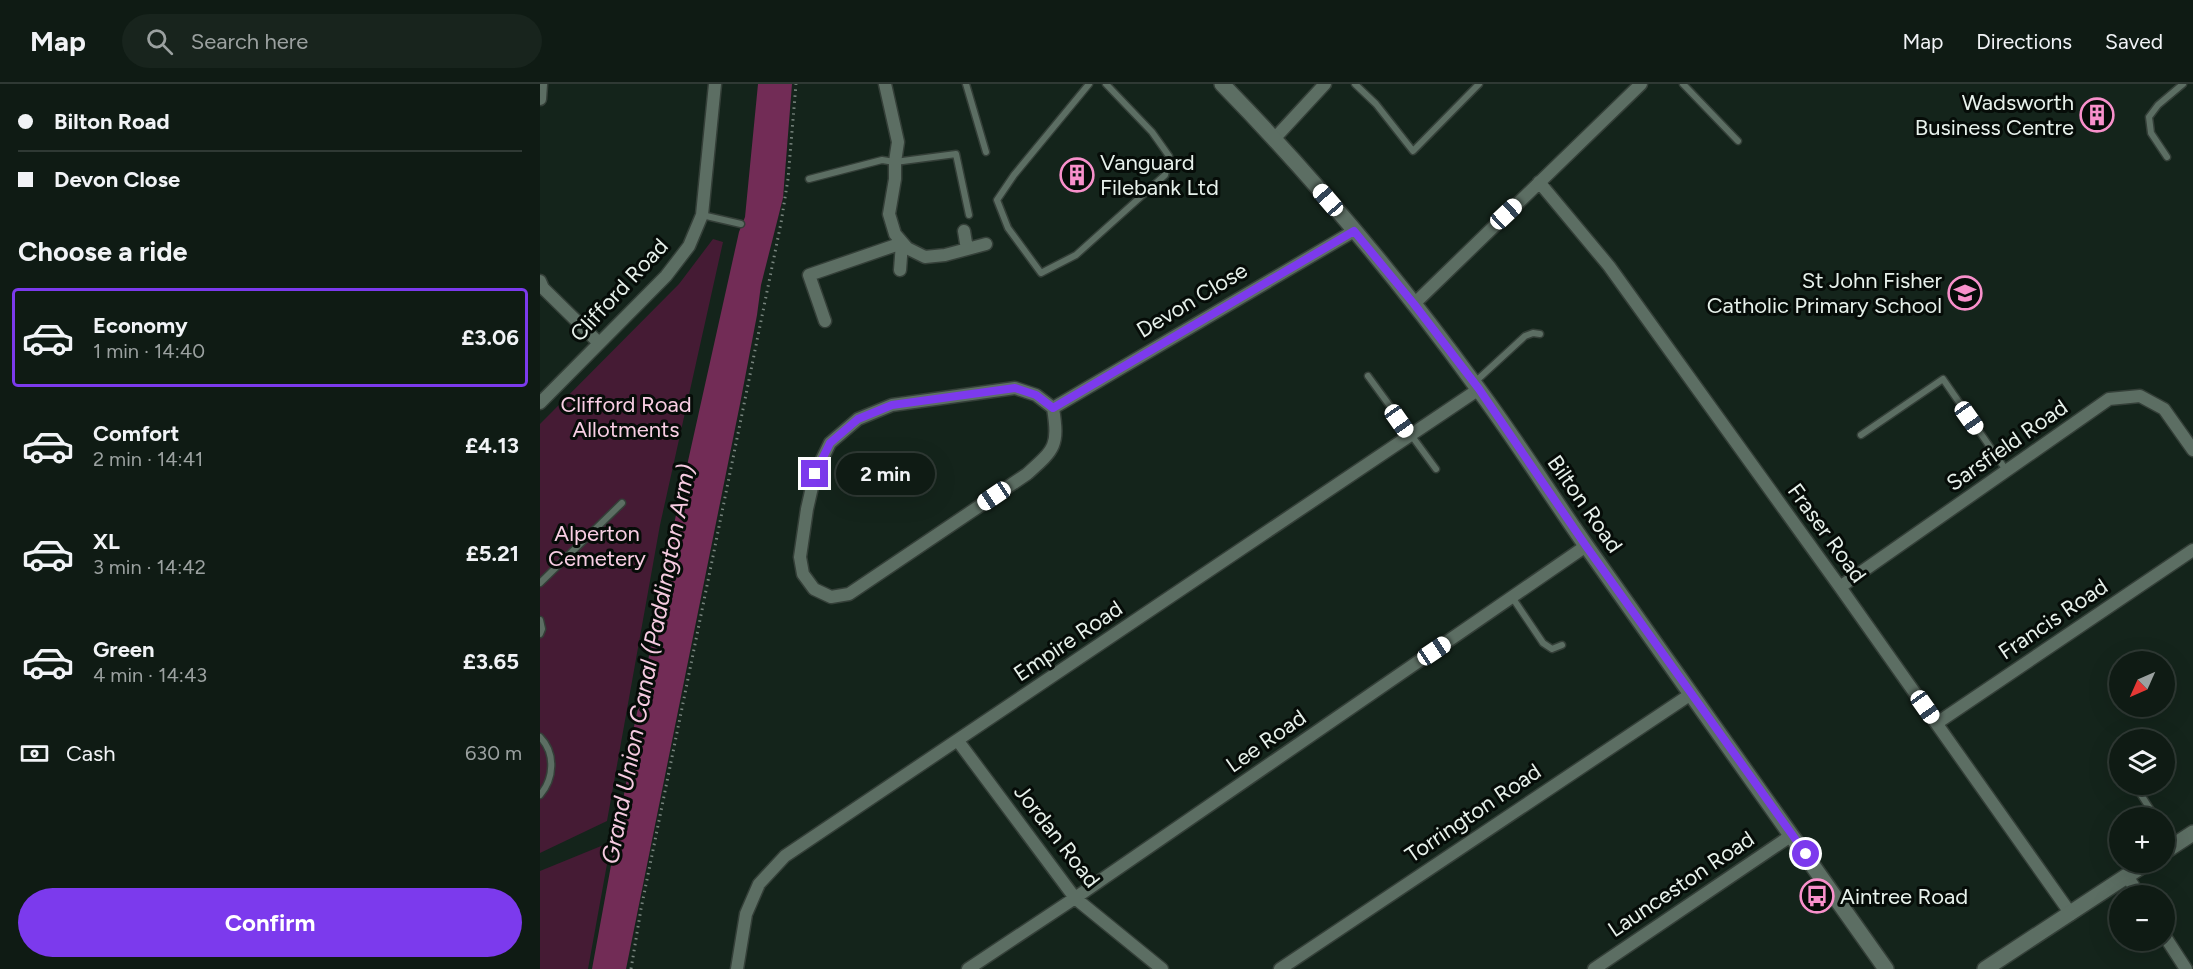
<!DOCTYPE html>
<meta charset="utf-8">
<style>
:root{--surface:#0f1b14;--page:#18241d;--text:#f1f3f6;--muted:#9ba1a0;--line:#2f3934;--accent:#7c3aed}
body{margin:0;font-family:Figtree,sans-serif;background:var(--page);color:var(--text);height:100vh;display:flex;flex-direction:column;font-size:22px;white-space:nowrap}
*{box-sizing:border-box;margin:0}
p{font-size:20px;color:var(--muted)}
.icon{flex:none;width:33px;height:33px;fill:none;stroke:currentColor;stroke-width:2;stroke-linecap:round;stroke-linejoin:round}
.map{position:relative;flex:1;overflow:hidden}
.side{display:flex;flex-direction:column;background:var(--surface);width:540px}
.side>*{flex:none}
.top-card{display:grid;align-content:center;height:132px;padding:0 18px;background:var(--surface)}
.needle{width:39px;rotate:225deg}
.buttons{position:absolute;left:1569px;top:567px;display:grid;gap:12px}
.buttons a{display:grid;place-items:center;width:66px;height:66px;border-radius:50%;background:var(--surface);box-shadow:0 6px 24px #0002,0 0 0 2px var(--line);font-size:30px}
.end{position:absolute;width:27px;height:27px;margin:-14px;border:8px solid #7c3aed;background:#fff;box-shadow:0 0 0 3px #fff}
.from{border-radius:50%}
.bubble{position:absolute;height:42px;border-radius:21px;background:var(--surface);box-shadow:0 6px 24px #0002,0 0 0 2px var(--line);font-size:20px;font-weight:700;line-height:42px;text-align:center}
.car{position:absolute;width:18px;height:36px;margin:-18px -9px;border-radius:8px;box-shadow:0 0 4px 2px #0007;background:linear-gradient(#fff 24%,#345 0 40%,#fff 0 76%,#345 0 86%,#fff 0)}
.top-card b{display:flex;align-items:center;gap:21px;height:57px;font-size:22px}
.top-card b+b{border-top:2px solid var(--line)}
.top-card i{width:15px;height:15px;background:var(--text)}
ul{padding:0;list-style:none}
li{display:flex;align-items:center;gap:18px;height:99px;margin:0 12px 9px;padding:0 6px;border:3px solid transparent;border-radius:6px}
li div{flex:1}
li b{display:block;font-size:22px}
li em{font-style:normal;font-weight:700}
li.current{border-color:var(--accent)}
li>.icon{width:54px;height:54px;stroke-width:1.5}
h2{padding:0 18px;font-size:27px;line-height:72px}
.pay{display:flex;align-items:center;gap:15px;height:66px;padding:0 18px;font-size:22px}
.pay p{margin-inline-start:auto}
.action{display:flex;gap:12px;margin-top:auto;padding:12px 18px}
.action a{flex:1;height:69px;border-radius:36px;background:var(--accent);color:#fff;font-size:24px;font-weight:700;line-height:69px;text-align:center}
header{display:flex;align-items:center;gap:36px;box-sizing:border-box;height:84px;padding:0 30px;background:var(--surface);border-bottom:2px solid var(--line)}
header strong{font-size:28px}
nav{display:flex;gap:33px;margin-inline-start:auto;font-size:21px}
.search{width:420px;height:54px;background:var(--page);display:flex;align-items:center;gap:15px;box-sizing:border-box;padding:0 21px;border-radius:33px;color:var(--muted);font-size:22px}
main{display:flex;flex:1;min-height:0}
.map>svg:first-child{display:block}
.green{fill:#451b34}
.water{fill:#722c56}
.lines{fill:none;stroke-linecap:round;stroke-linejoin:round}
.service-casing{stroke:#343f38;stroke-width:9}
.minor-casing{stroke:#343f38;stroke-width:15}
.tertiary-casing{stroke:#343f38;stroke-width:18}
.path{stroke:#78857e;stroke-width:3;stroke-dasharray:1.5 4.5;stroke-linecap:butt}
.service{stroke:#5c6e63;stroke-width:6}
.minor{stroke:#5c6e63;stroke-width:12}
.tertiary{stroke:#5c6e63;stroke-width:15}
.route{stroke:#7c3aed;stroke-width:8}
.labels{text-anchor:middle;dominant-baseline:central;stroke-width:6;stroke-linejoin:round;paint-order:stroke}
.poi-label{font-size:22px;fill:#e7f1eb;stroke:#060c08;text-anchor:end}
.street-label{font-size:22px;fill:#e7f1eb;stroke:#060c08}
.park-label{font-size:22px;fill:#f9cee4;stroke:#060c08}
.water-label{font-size:24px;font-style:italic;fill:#f6cbe1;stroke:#060c08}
</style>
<header>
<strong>Map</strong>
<div class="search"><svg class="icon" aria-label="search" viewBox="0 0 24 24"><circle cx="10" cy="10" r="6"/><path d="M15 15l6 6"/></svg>Search here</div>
<nav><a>Map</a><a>Directions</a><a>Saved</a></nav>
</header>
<main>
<section class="side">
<div class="top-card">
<b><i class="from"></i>Bilton Road</b>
<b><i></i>Devon Close</b>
</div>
<h2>Choose a ride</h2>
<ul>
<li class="current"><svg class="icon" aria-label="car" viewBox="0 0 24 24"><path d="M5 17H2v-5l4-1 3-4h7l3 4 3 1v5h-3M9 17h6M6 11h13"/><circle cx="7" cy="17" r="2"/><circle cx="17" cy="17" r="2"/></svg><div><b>Economy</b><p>1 min · 14:40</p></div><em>£3.06</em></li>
<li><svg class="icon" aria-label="car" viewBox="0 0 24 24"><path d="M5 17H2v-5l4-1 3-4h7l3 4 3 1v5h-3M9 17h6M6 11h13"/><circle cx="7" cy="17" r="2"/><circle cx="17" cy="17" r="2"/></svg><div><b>Comfort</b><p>2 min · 14:41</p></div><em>£4.13</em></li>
<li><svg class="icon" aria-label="car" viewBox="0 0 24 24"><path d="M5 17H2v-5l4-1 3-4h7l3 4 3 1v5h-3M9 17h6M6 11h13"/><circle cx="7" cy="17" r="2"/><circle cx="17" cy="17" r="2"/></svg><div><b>XL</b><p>3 min · 14:42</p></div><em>£5.21</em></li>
<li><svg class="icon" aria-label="car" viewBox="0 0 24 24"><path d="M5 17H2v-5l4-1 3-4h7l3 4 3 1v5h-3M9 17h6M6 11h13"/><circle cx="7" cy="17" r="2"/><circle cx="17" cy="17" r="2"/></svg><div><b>Green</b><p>4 min · 14:43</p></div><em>£3.65</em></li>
</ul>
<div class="pay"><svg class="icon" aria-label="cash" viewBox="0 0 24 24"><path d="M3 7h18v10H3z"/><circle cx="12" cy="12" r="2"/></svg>Cash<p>630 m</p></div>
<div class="action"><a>Confirm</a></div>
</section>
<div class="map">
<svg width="1653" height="885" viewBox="0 0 1653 885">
<rect width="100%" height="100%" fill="#14241b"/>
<path class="green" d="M173 155 183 158 120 441 67 737 0 769V340L139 200Z
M71 758 48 885H0V787Z"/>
<path class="water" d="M218 0H252L243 114 221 201 217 231 200 320 86 885H52L87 694 84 688 106 588 128 467 199 148 205 133Z"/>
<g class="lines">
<g class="service-casing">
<path id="service" d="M426 0 446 68
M549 0 474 91 457 116 468 144 501 189 536 171 625 91 629 72 612 48 566 0
M815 0 836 20 873 67 939 0
M1143 0 1198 57
M1627 73 1611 49 1609 33 1618 21 1643 0
M269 95 342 76 355 78 416 70 429 131
M162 131 201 140
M828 292 896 385
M935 298 985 252 993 249 1000 250
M1321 351 1403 295 1466 386
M0 499 82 419
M972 513 1003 559 1012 565 1022 561
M0 536 2 545 0 550
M0 653C16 669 14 695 0 711
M1594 700 1616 734
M1624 747 1633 761"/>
</g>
<g class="minor-casing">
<path id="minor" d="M345 0 358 58 355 78V95L349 130 355 150 367 164 385 173 405 171 446 160
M0 15 1 0
M735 54 785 0
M999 98 1069 182 1300 503 1531 830
M424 147 427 165
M0 197 3 204 59 259
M874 220 1101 0
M285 237 269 191 362 159 360 186
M475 304 496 311 513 324C519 362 515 365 487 390L309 510 291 513 274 505 263 490 260 473 267 425 275 390 290 359 318 335 352 321Z
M0 319 126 192 149 162 162 131 175 0
M513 324 814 147
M1300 503 1569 315 1600 312 1624 325 1653 366
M1397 639 1653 466
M418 657 535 814 622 885
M1587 792 1600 812
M1624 851 1646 885
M197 885 206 830 219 800 245 772 939 305
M428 885 535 814 1046 462
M740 885 1151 610
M1054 885 1252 751"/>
</g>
<g class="tertiary-casing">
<path id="tertiary" d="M682 0C774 94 859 196 936 302 975 354 1009 409 1047 463 1146 604 1247 743 1346 885
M1624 768 1653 749
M1445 885 1608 778"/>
</g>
<path class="path" d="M91 885 101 825 241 139 248 95 256 0"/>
<use href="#service" class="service"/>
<use href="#minor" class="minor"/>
<use href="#tertiary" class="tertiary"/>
</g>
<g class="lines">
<path class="route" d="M275 390 290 359 318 335 352 321 475 304 496 311 513 324 814 147 874 220 939 305 1046 462 1266 770"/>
</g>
<defs>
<g id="building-ring" transform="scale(1.725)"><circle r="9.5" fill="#060c08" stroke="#f890cb" stroke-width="1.5"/><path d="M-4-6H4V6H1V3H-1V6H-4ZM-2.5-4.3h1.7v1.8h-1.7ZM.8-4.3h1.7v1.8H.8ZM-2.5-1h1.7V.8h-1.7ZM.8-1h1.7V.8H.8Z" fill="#f890cb"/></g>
<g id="school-ring" transform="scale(1.725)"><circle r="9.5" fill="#060c08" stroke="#f890cb" stroke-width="1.5"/><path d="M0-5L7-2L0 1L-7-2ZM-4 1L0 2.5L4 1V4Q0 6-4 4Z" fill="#f890cb"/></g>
<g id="bus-ring" transform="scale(1.725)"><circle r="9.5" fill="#060c08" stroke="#f890cb" stroke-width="1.5"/><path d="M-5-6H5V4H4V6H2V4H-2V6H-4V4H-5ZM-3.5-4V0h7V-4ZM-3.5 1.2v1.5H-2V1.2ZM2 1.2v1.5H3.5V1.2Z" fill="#f890cb"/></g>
</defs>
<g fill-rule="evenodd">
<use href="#building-ring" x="1557" y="31"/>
<use href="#building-ring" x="537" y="91"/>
<use href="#school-ring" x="1425" y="209"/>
<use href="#bus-ring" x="1277" y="812"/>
</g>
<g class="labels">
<g class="poi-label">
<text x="1534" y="18">Wadsworth<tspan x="1534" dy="25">Business Centre</tspan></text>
<text x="560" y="78" text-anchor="start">Vanguard<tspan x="560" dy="25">Filebank Ltd</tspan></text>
<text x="1402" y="196">St John Fisher<tspan x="1402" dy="25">Catholic Primary School</tspan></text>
<text x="1300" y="812" text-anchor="start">Aintree Road</text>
</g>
<g class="street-label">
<text transform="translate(79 206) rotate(-47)">Clifford Road</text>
<text transform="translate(652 216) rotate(-31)">Devon Close</text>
<text transform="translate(1467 361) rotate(-35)">Sarsfield Road</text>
<text transform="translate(1045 420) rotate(55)">Bilton Road</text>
<text transform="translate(1287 449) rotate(54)">Fraser Road</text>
<text transform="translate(1513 535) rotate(-34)">Francis Road</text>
<text transform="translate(528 557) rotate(-34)">Empire Road</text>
<text transform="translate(726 657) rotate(-35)">Lee Road</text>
<text transform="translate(933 729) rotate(-34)">Torrington Road</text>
<text transform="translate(517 752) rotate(52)">Jordan Road</text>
<text transform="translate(1141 800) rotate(-34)">Launceston Road</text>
</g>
<g class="park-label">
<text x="86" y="320">Clifford Road<tspan x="86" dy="25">Allotments</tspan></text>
<text x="57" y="449">Alperton<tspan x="57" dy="25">Cemetery</tspan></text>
</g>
<g class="water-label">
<text transform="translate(108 580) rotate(-79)">Grand Union Canal (Paddington Arm)</text>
</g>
</g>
</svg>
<div class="buttons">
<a><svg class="needle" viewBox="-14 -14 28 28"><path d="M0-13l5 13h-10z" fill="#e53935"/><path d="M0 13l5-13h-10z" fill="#9ba1a0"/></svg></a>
<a><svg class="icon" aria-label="layers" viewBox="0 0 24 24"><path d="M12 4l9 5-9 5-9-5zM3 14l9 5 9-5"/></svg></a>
<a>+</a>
<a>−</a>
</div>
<i class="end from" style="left:1266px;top:770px"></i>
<i class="end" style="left:275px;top:390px"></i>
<div class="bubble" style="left:296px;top:369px;width:99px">2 min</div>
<i class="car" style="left:788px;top:116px;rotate:319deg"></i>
<i class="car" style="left:966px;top:130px;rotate:47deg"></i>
<i class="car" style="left:1429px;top:334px;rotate:145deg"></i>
<i class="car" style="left:859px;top:337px;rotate:145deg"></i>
<i class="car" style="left:454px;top:412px;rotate:236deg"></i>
<i class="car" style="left:894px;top:567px;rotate:56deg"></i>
<i class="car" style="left:1385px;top:623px;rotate:145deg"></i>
</div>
</main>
